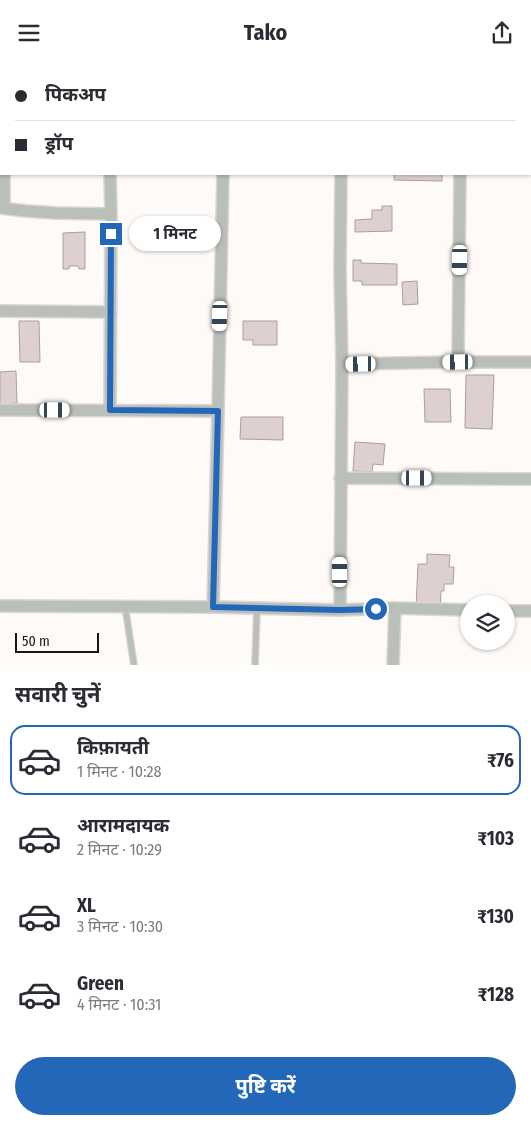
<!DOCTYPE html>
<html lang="hi">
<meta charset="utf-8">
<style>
:root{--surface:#fff;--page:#f7f7f7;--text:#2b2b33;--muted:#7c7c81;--line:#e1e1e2;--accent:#2367b8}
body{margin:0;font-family:"Fira Sans Condensed","Noto Sans Devanagari",sans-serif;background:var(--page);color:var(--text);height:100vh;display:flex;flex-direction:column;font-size:19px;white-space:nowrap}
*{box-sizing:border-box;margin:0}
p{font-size:16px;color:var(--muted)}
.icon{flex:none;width:28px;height:28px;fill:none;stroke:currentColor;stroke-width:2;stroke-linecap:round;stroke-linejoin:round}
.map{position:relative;height:600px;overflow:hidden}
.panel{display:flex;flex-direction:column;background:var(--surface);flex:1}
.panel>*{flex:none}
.banner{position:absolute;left:0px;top:0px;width:531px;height:110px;box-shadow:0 1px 4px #0004;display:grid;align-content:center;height:110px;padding:0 15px;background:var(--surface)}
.fabs{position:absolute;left:460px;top:530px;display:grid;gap:10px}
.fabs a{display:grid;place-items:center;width:55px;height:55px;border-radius:50%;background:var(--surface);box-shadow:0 1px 4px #0004;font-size:25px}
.scale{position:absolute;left:15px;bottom:12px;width:84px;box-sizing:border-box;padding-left:5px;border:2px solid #191613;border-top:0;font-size:14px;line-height:18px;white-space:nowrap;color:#191613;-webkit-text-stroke:4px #fefaf7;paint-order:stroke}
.end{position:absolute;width:22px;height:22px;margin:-11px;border:6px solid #2367b8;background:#fff;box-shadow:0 0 0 2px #fff}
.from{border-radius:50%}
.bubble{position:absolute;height:35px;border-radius:18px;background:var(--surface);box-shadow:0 1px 4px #0004;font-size:16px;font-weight:700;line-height:35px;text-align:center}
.car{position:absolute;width:15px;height:30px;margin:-15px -8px;border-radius:6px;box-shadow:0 0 4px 1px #0007;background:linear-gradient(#fff 24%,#345 0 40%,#fff 0 76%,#345 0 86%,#fff 0)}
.banner b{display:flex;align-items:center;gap:18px;height:48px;font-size:19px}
.banner b+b{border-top:1px solid var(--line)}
.banner i{width:12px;height:12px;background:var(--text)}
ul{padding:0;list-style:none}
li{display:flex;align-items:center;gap:15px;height:70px;margin:0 10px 8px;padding:0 5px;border:2px solid transparent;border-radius:15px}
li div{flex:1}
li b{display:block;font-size:19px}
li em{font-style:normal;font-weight:700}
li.active{border-color:var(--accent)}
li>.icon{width:45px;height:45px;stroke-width:1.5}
h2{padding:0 15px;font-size:22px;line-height:60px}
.primary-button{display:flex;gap:10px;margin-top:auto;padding:10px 15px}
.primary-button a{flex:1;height:58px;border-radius:30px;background:var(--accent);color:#fff;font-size:20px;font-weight:700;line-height:58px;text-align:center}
header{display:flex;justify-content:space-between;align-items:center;height:65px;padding:0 15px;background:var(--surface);font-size:22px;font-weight:700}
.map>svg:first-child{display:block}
.building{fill:#ded0ce;stroke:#aa9e9b}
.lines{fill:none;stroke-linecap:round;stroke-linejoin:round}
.lane-casing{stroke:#d9d6d3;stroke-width:8}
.street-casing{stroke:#d9d6d3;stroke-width:14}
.lane{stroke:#bbbfba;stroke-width:5.5}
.street{stroke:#bbbfba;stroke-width:11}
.route{stroke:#2367b8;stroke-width:6}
</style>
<header><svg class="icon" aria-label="menu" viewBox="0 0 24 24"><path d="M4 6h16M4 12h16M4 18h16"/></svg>Tako<svg class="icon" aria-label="share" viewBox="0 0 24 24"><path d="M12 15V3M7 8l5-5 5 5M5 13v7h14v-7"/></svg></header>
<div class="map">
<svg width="531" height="600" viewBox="0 0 531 600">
<rect width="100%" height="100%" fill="#fefaf7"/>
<path class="building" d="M394 109H442V116L394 115Z
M382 141H392V166L355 167V155L372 154V145H382Z
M85 167V204H79L78 201H69V204H63V168Z
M353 195H361V198L397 199V220H362V216H353Z
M417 216 418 239 403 240 402 217Z
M19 256H39L40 297H20Z
M243 256H277V280H253V275H243Z
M16 306 17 338 0 339V307Z
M466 310H494L492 364 465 363Z
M424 324H450L451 357H425Z
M241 352H283V375L240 374Z
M355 377 385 379 383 400 373 399 372 407 353 406Z
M427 489 450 490 449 502H454L453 519H444V526H441L440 544 416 543 418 499H427Z"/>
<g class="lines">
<g class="lane-casing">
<path id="lane" d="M125 541 134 600
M255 600 257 543"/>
</g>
<g class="street-casing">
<path id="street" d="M4 0V1
M103 0V1
M214 0V1
M0 24H1
M530 54H531
M110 109 111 149 110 345
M0 143 26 146 56 148 111 149
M4 143V109
M0 246 111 247
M458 297 460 109
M342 299 458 297H531
M0 345 218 346
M340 413 531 414
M0 541 213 542 340 545 395 543 469 545
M213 542 218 346 223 109
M340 545 342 299 340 207 341 109
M506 546H531
M393 600 395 543"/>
</g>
<use href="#lane" class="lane"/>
<use href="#street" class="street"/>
</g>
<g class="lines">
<path class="route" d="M111 169 110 345 218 346 213 542 340 545 376 544"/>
</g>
</svg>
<div class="fabs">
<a><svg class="icon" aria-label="layers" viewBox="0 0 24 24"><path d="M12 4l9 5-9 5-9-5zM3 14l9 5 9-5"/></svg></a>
</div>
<div class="scale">50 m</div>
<i class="end from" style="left:376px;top:544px"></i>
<i class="end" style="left:111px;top:169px"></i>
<div class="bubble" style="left:129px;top:151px;width:92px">1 मिनट</div>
<i class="car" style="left:460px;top:195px;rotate:181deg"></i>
<i class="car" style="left:220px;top:251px;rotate:182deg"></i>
<i class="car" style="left:458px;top:297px;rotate:269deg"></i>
<i class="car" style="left:361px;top:299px;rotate:269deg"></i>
<i class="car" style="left:55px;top:345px;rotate:90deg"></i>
<i class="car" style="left:417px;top:413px;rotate:90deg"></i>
<i class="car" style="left:340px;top:507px;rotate:0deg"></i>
<div class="banner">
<b><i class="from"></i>पिकअप</b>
<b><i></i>ड्रॉप</b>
</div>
</div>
<section class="panel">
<h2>सवारी चुनें</h2>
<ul>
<li class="active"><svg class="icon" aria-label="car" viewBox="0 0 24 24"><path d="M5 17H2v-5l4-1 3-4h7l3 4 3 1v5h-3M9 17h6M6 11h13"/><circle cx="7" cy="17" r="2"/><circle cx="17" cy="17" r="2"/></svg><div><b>किफ़ायती</b><p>1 मिनट · 10:28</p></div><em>₹76</em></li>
<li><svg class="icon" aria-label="car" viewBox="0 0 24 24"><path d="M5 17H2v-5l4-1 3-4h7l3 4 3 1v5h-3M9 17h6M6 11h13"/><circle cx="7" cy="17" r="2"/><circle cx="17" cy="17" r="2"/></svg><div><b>आरामदायक</b><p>2 मिनट · 10:29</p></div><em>₹103</em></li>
<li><svg class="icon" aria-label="car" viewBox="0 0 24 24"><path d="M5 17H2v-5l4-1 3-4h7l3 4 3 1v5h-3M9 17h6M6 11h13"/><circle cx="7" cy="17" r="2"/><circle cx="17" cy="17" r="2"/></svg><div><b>XL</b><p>3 मिनट · 10:30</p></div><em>₹130</em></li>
<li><svg class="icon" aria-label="car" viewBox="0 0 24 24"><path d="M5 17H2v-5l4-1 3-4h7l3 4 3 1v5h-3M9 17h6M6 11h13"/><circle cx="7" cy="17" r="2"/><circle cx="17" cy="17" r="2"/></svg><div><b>Green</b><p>4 मिनट · 10:31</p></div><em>₹128</em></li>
</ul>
<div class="primary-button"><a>पुष्टि करें</a></div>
</section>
